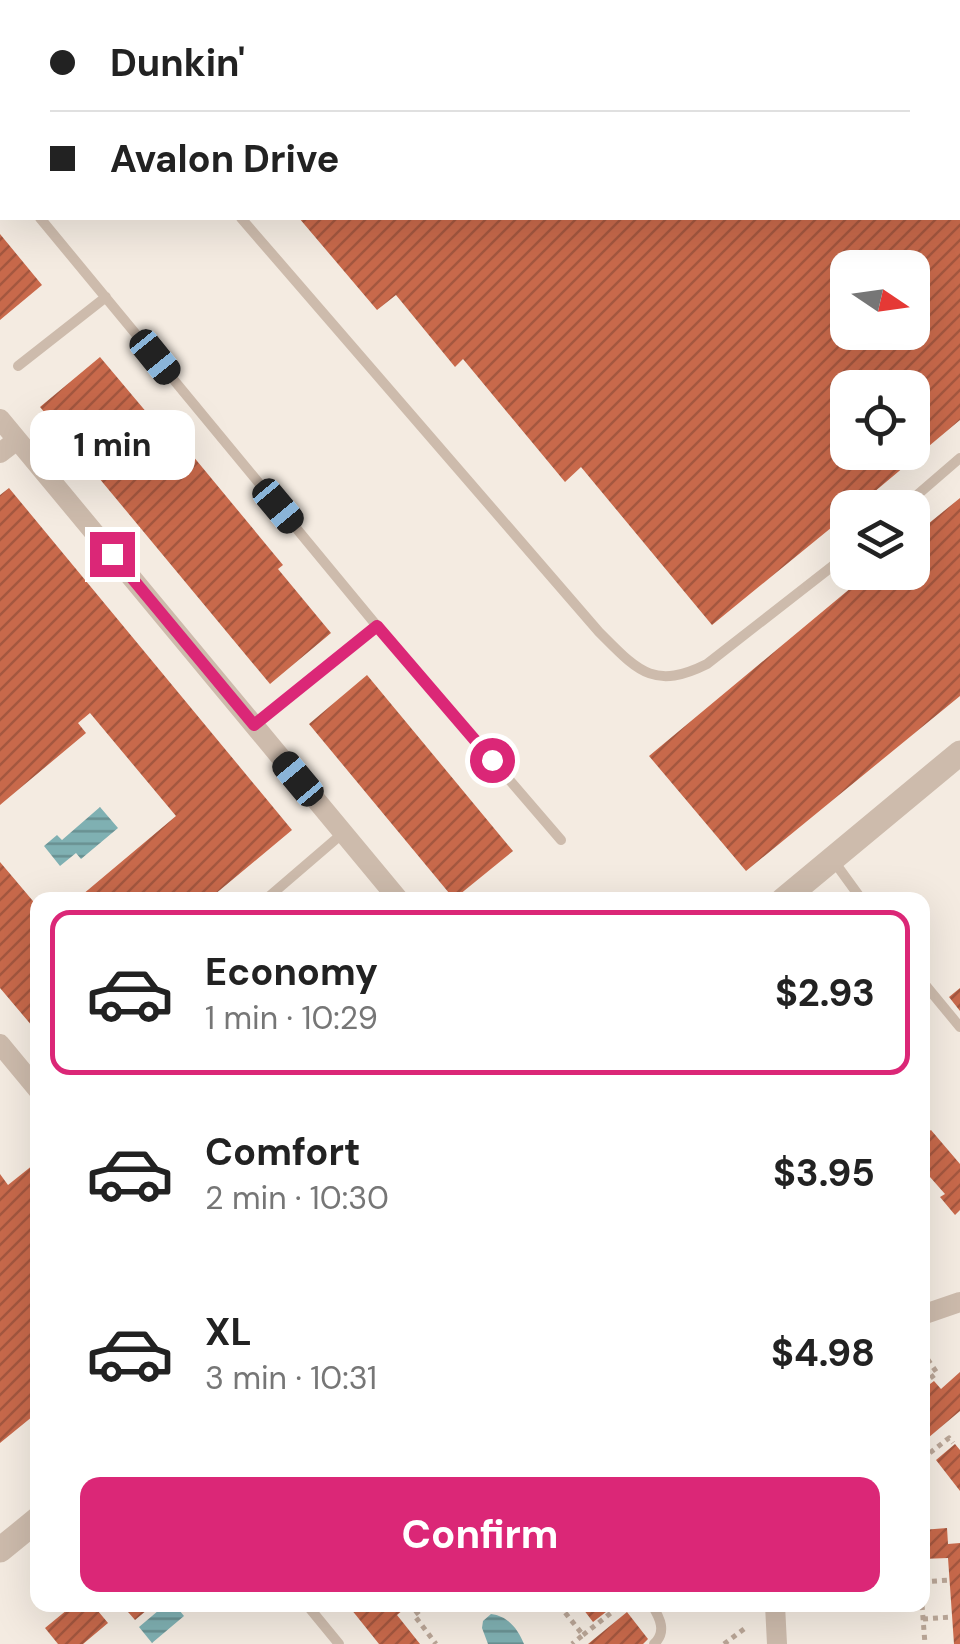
<!DOCTYPE html>
<meta charset="utf-8">
<style>
:root{--surface:#fff;--page:#f2f2f2;--text:#222;--muted:#767676;--line:#e0e0e0;--accent:#db2777}
body{margin:0;font-family:"DM Sans",sans-serif;background:var(--page);color:var(--text);height:100vh;display:flex;flex-direction:column;font-size:38px;white-space:nowrap}
*{box-sizing:border-box;margin:0}
p{font-size:32px;color:var(--muted)}
.icon{flex:none;width:55px;height:55px;fill:none;stroke:currentColor;stroke-width:2;stroke-linecap:round;stroke-linejoin:round}
.map{position:relative;flex:1;overflow:hidden}
.panel{position:absolute;left:30px;top:892px;width:900px;height:720px;display:flex;flex-direction:column;background:var(--surface);border-radius:20px;box-shadow:0 10px 40px #0002}
.panel>*{flex:none}
.hud{position:absolute;left:0px;top:0px;width:960px;height:220px;box-shadow:0 10px 40px #0002;display:grid;align-content:center;height:220px;padding:0 50px;background:var(--surface)}
.needle{width:65px;rotate:103deg}
.buttons{position:absolute;left:830px;top:250px;display:grid;gap:20px}
.buttons a{display:grid;place-items:center;width:100px;height:100px;border-radius:20px;background:var(--surface);box-shadow:0 10px 40px #0002;font-size:50px}
.end{position:absolute;width:45px;height:45px;margin:-22px;border:12px solid #db2777;background:#fff;box-shadow:0 0 0 5px #fff}
.from{border-radius:50%}
.bubble{position:absolute;height:70px;border-radius:20px;background:var(--surface);box-shadow:0 10px 40px #0002;font-size:32px;font-weight:700;line-height:70px;text-align:center}
.car{position:absolute;width:30px;height:60px;margin:-30px -15px;border-radius:12px;box-shadow:0 0 8px 2px #0007;background:linear-gradient(#222 24%,#8ab4d8 0 40%,#222 0 76%,#8ab4d8 0 86%,#222 0)}
.hud b{display:flex;align-items:center;gap:35px;height:95px;font-size:38px}
.hud b+b{border-top:2px solid var(--line)}
.hud i{width:25px;height:25px;background:var(--text)}
ul{padding:18px 0 0;list-style:none}
li{display:flex;align-items:center;gap:30px;height:165px;margin:0 20px 15px;padding:0 30px;border:5px solid transparent;border-radius:20px}
li div{flex:1}
li b{display:block;font-size:38px}
li em{font-style:normal;font-weight:700}
li.current{border-color:var(--accent)}
li>.icon{width:90px;height:90px;stroke-width:1.5}
.button{display:flex;gap:20px;margin-top:auto;padding:20px 50px}
.button a{flex:1;height:115px;border-radius:20px;background:var(--accent);color:#fff;font-size:40px;font-weight:700;line-height:115px;text-align:center}
.map>svg:first-child{display:block}
.water{fill:url(#water-rules)}
.building{fill:url(#building-hatch);fill-rule:evenodd}
.lines{fill:none;stroke-linecap:round;stroke-linejoin:round}
.path{stroke:#b9a596;stroke-width:5;stroke-dasharray:5 5;stroke-linecap:butt}
.service{stroke:#cdbbac;stroke-width:10}
.minor{stroke:#cdbbac;stroke-width:20}
.tertiary{stroke:#cdbbac;stroke-width:25}
.route{stroke:#db2777;stroke-width:12}
</style>
<div class="map">
<svg width="960" height="1644" viewBox="0 0 960 1644">
<defs>
<pattern id="water-rules" width="6" height="5" patternUnits="userSpaceOnUse" patternTransform="scale(2.5)"><rect width="6" height="5" fill="#7fb0b2"/><path d="M0 2.5h6" fill="none" stroke="#699091"/></pattern>
<pattern id="building-hatch" width="6" height="6" patternUnits="userSpaceOnUse" patternTransform="scale(2.5)"><rect width="6" height="6" fill="#c8694b"/><path d="M-1 1l2-2M0 6l6-6M5 7l2-2" fill="none" stroke="#a4573f"/></pattern>
</defs>
<rect width="100%" height="100%" fill="#f4ebe1"/>
<path class="water" d="M100 807 118 828 81 859 76 853 60 866 44 846 57 835 62 840Z
M165 1605H175L184 1616 152 1643 139 1627Z
M491 1614C508 1616 518 1629 524 1644H488L482 1628 483 1621Z"/>
<path class="building" d="M299 218H960V420L855 508H848V514L712 625 581 467 565 482 463 359 455 367 396 295 377 310ZM848 268H912V332H848ZM848 388H912V452H848Z
M0 234 42 285 0 320Z
M100 357 153 420 159 415 283 565 278 569 331 633 270 684 40 407Z
M9 488 292 830 208 900H76L176 816 90 713 78 723 86 733 0 805V495Z
M960 498V696L746 871 649 756 870 572H912V537Z
M367 675 513 851 454 899 309 724Z
M0 862 38 907V1033L0 988Z
M960 988V1011L949 997Z
M931 1130 960 1164V1210L955 1215 940 1197 945 1194 930 1177 922 1184V1136Z
M38 1161V1412L0 1443V1174L8 1185Z
M960 1372V1411L922 1443V1390L934 1381 941 1389Z
M955 1444 960 1450V1491L936 1460Z
M947 1528 948 1544 960 1543V1644H954L948 1558 922 1559V1530Z
M73 1605H93L108 1623 83 1644H58L45 1628Z
M122 1605H153L135 1620Z
M356 1605H409L397 1615 420 1644H379L351 1609Z
M580 1605H615L593 1622Z
M627 1612 648 1639 643 1644H588Z"/>
<g class="lines">
<path class="path" d="M922 1351 937 1373 922 1384
M922 1459 949 1438 953 1443
M922 1582 950 1580
M427 1605 414 1615 436 1644
M477 1605 479 1608
M559 1605 583 1635 572 1644
M922 1605 925 1644
M923 1619 952 1617
M583 1635 621 1605
M724 1644 744 1629"/>
<path class="service" d="M53 0 55 2
M0 169 2 172
M40 218 377 626
M241 218 599 632C637 670 653 691 707 664L848 554
M18 366 106 297
M902 508 960 458
M254 725 377 626 561 840
M833 860 862 900
M265 900 343 833
M922 981 960 1027
M307 1605 339 1644
M652 1605C660 1618 667 1632 654 1644"/>
<path class="minor" d="M0 419 399 900
M0 453 17 440
M0 1044 38 1090
M922 1315 960 1302
M775 1605 777 1644"/>
<path class="tertiary" d="M783 900 960 753
M0 1550 38 1519"/>
</g>
<g class="lines">
<path class="route" d="M112 554 254 725 377 626 492 760"/>
</g>
</svg>
<div class="buttons">
<a><svg class="needle" viewBox="-14 -14 28 28"><path d="M0-13l5 13h-10z" fill="#e53935"/><path d="M0 13l5-13h-10z" fill="#767676"/></svg></a>
<a><svg class="icon" aria-label="locate" viewBox="0 0 24 24"><circle cx="12" cy="12" r="6"/><path d="M12 2v4M12 18v4M2 12h4M18 12h4"/></svg></a>
<a><svg class="icon" aria-label="layers" viewBox="0 0 24 24"><path d="M12 4l9 5-9 5-9-5zM3 14l9 5 9-5"/></svg></a>
</div>
<i class="end from" style="left:492px;top:760px"></i>
<i class="end" style="left:112px;top:554px"></i>
<div class="bubble" style="left:30px;top:410px;width:165px">1 min</div>
<i class="car" style="left:155px;top:357px;rotate:141deg"></i>
<i class="car" style="left:278px;top:506px;rotate:140deg"></i>
<i class="car" style="left:298px;top:779px;rotate:320deg"></i>
<div class="hud">
<b><i class="from"></i>Dunkin'</b>
<b><i></i>Avalon Drive</b>
</div>
<section class="panel">
<ul>
<li class="current"><svg class="icon" aria-label="car" viewBox="0 0 24 24"><path d="M5 17H2v-5l4-1 3-4h7l3 4 3 1v5h-3M9 17h6M6 11h13"/><circle cx="7" cy="17" r="2"/><circle cx="17" cy="17" r="2"/></svg><div><b>Economy</b><p>1 min · 10:29</p></div><em>$2.93</em></li>
<li><svg class="icon" aria-label="car" viewBox="0 0 24 24"><path d="M5 17H2v-5l4-1 3-4h7l3 4 3 1v5h-3M9 17h6M6 11h13"/><circle cx="7" cy="17" r="2"/><circle cx="17" cy="17" r="2"/></svg><div><b>Comfort</b><p>2 min · 10:30</p></div><em>$3.95</em></li>
<li><svg class="icon" aria-label="car" viewBox="0 0 24 24"><path d="M5 17H2v-5l4-1 3-4h7l3 4 3 1v5h-3M9 17h6M6 11h13"/><circle cx="7" cy="17" r="2"/><circle cx="17" cy="17" r="2"/></svg><div><b>XL</b><p>3 min · 10:31</p></div><em>$4.98</em></li>
</ul>
<div class="button"><a>Confirm</a></div>
</section>
</div>
